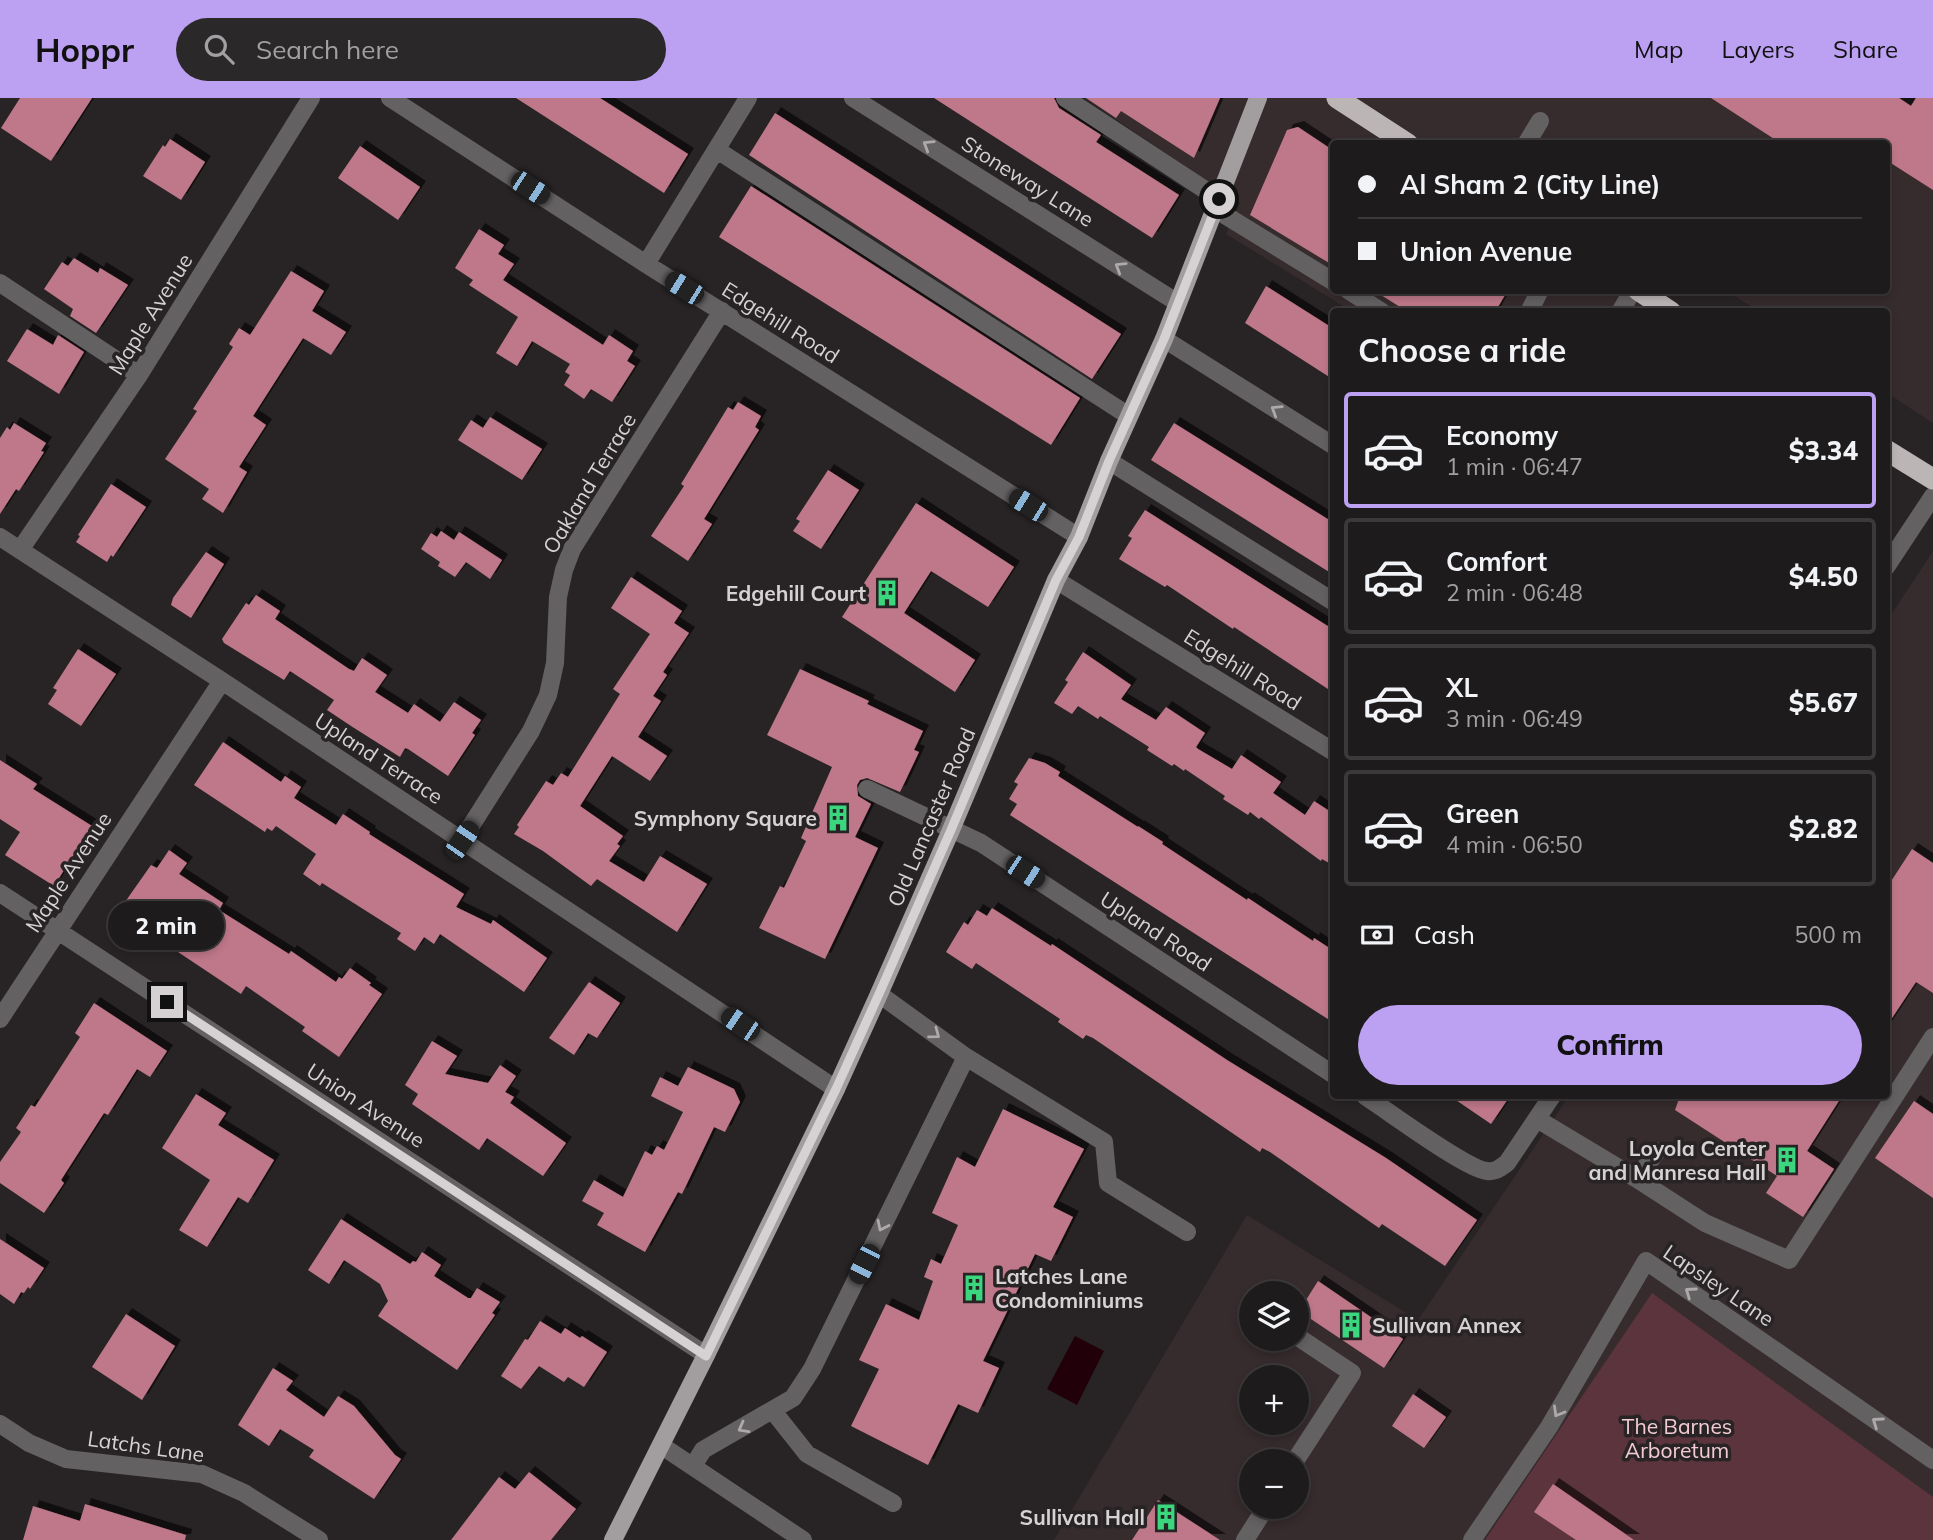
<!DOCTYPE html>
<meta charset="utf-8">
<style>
:root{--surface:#1e1b1c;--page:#2b2829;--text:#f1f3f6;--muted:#a1a1a3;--line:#3c393b;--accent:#bca0f2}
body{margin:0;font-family:Mulish,sans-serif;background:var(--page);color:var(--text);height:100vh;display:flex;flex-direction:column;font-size:26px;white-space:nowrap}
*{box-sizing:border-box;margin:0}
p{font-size:23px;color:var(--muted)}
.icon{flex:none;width:38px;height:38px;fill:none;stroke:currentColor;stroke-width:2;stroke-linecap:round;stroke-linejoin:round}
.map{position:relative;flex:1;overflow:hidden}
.details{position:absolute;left:1330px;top:210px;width:560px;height:791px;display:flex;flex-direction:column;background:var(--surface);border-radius:7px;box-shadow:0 4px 10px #0003,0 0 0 2px var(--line)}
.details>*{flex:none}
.top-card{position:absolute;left:1330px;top:42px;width:560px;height:154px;border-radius:7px;box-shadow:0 4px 10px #0003,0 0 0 2px var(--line);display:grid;align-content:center;height:154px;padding:0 28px;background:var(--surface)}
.buttons{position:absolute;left:1239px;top:1183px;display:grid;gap:14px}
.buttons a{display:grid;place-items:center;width:70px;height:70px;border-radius:50%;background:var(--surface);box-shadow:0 4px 10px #0003,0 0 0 2px var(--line);font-size:35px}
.end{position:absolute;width:32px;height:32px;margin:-16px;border:9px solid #d6d2d3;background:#111;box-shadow:0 0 0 4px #111}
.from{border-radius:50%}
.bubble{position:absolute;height:49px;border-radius:24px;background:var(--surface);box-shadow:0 4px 10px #0003,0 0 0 2px var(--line);font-size:23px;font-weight:800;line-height:49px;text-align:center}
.car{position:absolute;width:21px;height:42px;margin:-21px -10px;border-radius:9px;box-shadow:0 0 5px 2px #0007;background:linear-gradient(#222 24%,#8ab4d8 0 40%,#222 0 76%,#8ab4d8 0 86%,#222 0)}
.top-card b{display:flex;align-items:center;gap:24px;height:66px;font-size:26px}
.top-card b+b{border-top:2px solid var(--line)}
.top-card i{width:18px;height:18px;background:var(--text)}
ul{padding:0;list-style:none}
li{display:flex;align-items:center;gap:21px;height:116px;margin:0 14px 10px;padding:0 14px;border:4px solid var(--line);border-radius:7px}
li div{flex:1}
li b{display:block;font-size:26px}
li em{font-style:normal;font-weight:800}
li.selected{border-color:var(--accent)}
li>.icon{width:63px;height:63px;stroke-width:1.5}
h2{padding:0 28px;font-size:32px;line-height:84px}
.pay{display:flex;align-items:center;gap:18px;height:77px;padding:0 28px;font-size:26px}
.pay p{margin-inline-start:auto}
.action{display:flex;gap:14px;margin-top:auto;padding:14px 28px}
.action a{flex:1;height:80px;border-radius:42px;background:var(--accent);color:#111;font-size:28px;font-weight:800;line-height:80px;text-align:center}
header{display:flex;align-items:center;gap:42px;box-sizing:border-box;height:98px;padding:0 35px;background:var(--accent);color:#111}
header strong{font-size:33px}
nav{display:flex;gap:38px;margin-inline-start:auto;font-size:24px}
.search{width:490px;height:63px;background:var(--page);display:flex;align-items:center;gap:18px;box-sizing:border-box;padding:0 24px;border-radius:38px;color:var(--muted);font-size:26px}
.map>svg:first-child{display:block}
.built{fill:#362b2d;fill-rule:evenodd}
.green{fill:#5c343e}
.water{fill:#220009}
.building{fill:#bf788a;filter:url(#shadow)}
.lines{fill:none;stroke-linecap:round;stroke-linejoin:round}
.minor{stroke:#646162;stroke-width:18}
.major{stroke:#a29d9e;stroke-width:18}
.highway{stroke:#bbb5b6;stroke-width:21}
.oneway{stroke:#aeaaab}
.route{stroke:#d6d2d3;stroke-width:9}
.labels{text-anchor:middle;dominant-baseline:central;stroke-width:7;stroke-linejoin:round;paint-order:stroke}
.street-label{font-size:21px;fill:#d6d2d3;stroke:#282425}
.poi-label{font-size:21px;font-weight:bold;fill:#d6d2d3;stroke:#282425;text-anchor:end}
.park-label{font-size:21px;fill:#f4cbd4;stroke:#282425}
</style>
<header>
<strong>Hoppr</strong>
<div class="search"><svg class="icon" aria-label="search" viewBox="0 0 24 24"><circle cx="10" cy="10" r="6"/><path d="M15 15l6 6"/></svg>Search here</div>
<nav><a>Map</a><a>Layers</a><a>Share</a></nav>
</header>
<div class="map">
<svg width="1933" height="1442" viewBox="0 0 1933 1442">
<defs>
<filter id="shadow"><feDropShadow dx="6" dy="-6" stdDeviation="0" flood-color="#0009"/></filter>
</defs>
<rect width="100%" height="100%" fill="#282425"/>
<path class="built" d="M1084 0H1933V325L1887 295 1886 214 1759 213 1726 193 1886 192V46H1334V192L1662 193 1648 213H1351L1226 136 1240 105Z
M1933 453V1442H1054L1247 1117 1418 1222 1569 998H1886L1887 523ZM1251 1195H1297V1241H1251ZM1251 1279H1297V1325H1251ZM1251 1363H1297V1409H1251Z"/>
<path class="green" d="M1652 1195 1933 1399V1442H1485Z"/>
<path class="water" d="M1075 1238 1104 1253 1077 1307 1047 1291Z"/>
<path class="building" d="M20 0H92L51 63 1 30Z
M516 0H600L688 56 664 95Z
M934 0H1054L1059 10 1101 37 1096 44 1179 97 1152 140Z
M1086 0H1220L1194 60 1121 13 1116 20Z
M1711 0H1899L1911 8 1916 0H1933V92L1886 62V46H1782Z
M775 15 1121 236 1092 281 749 57Z
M1298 29 1334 53V168L1250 117 1287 32Z
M170 41 205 64 181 102 143 78 163 47 165 49Z
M360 48 420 89 398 122 338 80Z
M751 88 1080 300 1051 347 719 139Z
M479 131 504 147 498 156 514 166 503 182 603 247 609 237 633 253 627 263 635 268 612 304 591 291 584 301 564 287 570 277 565 274 570 266 532 243 517 268 496 255 518 219 469 187 473 182 455 170Z
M74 160 98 175 100 170 128 187 96 235 70 218 73 211 44 191 62 164 68 168Z
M291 173 324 193 312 213 346 234 331 257 303 240 253 318 266 327 239 369 247 374 223 415 202 401 209 391 165 361 197 313 193 311 233 249 229 246 239 230 250 237Z
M1266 188 1334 231V282L1245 225Z
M1373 192H1508L1495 214H1408Z
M27 231 53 247 58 237 84 254 59 296 7 263Z
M738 304 761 318 755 329 759 332 704 421 712 426 688 463 651 438 684 388 681 386 728 309 733 312Z
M490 319 542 351 522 382 458 342 471 322 483 330Z
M14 325 46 345 41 353 44 354 19 393 16 391 0 416V340L7 329 10 332Z
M1174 325 1334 425V477L1151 362Z
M828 372 859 392 821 451 793 433 800 423 796 421Z
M111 386 146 409 113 459 111 457 107 464 76 444 80 438 78 437Z
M916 405 1014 469 988 509 931 473 904 515 975 562 955 594 842 519Z
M1145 412 1334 532V595L1234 529 1233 531 1167 487 1165 489 1119 461 1132 440 1128 438Z
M441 433 454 442 459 434 502 462 490 481 466 464 455 479 438 468 440 464 421 451 431 435 437 439Z
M206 454 224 466 191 520 171 507 173 500Z
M631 479 682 513 674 525 689 535 663 574 667 577 653 598 661 603 638 639 667 658 650 683 612 658 580 708 623 738 617 746 620 748 609 763 644 784 660 758 707 786 677 834 597 781 591 788 543 753 514 736 519 729 517 727 546 683 553 687 561 675 568 679 620 596 613 591 650 536 611 510Z
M256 497 280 513 275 521 349 571 354 573 362 560 387 577 375 594 408 615 414 606 440 624 454 604 481 622 472 635 475 637 448 678 408 651 405 650 400 659 351 628 327 612 334 602 290 573 284 582 224 545 222 541 246 505 249 507Z
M78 551 116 576 81 628 48 606 57 592 53 590Z
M1083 554 1131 587 1121 601 1124 603 1156 622 1166 609 1205 635 1196 649 1198 651 1232 671 1241 657 1281 684 1273 695 1305 717 1314 703 1334 716V768L1322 761 1321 763 1261 719 1259 721 1250 714 1248 717 1223 701 1225 698 1185 671 1184 673 1174 666 1172 668 1147 652 1149 649 1100 618 1098 621 1078 608 1072 616 1054 605 1068 584 1065 582Z
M800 571 869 603 867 606 923 633 914 652 919 654 900 694 867 680 860 682 857 687 858 698 871 706 855 739 878 750 825 861 759 830 780 788 784 790 806 743 801 740 832 669 767 637Z
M223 644 281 684 285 678 301 689 294 700 336 727 343 716 370 734 369 736 464 796 456 809 491 826 493 822 547 860 524 894 440 836 434 846 424 839 415 853 397 841 401 835 322 785 320 788 303 776 316 756 276 728 272 733 267 730 265 734 194 687Z
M1029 660 1045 665 1060 674 1058 678 1138 729V728L1163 744 1162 746 1247 802 1248 800 1313 843 1314 840 1334 853V925L1010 717 1017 706 1009 701 1018 686 1014 684Z
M0 662 37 686 33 691 92 728 54 788 5 757 20 734 0 721Z
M1912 751 1933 765V895L1916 884 1886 929V791Z
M169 752 187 765 179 776 223 805 219 812 289 856 291 853 336 884 339 879 342 881 350 870 371 885 369 887 382 896 339 959 302 933 305 929 246 888 241 896 118 814 151 767 157 770Z
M992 810 1051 848 1052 846 1227 962 1386 1060 1477 1122 1445 1168 1382 1126 1379 1130 1270 1054 1262 1050 1260 1054 1093 940 1086 937 1083 941 1058 924 1060 921 976 865 972 871 946 854 964 824 968 827 977 812 987 818Z
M589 884 620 905 597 940 588 935 574 957 549 940Z
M94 905 167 953 150 979 137 971 108 1017 104 1015 61 1082 64 1085 44 1115 0 1085V1064L21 1034 16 1030 31 1007 35 1009 80 939 75 935Z
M432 943 457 958 445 976 488 985 500 967 516 978 505 994 514 999 510 1005 566 1045 543 1078 487 1040 479 1052 412 1006 418 996 405 987Z
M688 969 734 991 740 1004 725 1034 714 1029 682 1096 678 1094 645 1154 597 1127 604 1115 582 1103 594 1082 623 1099 645 1053 652 1057 657 1048 664 1052 683 1014 651 998 660 979 678 988Z
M196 996 226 1015 218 1027 274 1062 248 1105 238 1099 207 1149 179 1132 210 1082 162 1050Z
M1450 998H1510L1491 1026Z
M1680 998H1842L1807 1053 1834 1071 1803 1119 1766 1095 1777 1078 1675 1012Z
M1914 1003 1933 1016V1100L1875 1060Z
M1003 1011 1084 1051 1053 1109 1073 1119 1051 1163 1035 1156 983 1263 999 1270 978 1315 958 1306 928 1367 851 1328 879 1271 859 1262 886 1206 919 1222 933 1183 924 1179 931 1161 941 1166 958 1127 932 1115 957 1059 975 1069Z
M341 1121 410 1166 413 1163 416 1164 422 1154 441 1167 434 1178 468 1200H471L477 1190 500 1204 492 1215 495 1217 457 1272 378 1218 388 1203 380 1186 344 1162 329 1186 308 1172Z
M0 1141 44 1170 30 1191 28 1189 24 1195 21 1194 14 1206 0 1196Z
M1318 1183 1403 1241 1384 1270 1299 1213Z
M126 1216 175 1248 142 1302 92 1269Z
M540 1223 561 1236 565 1230 580 1240 582 1238 607 1254 584 1289 568 1279 564 1284 539 1268 521 1291 501 1278 525 1241 528 1242Z
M273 1270 293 1283 286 1292 324 1319 338 1298 354 1308 395 1357 401 1361 374 1401 309 1359 314 1352 280 1331 269 1348 238 1327Z
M1413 1296 1446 1319 1424 1350 1392 1328Z
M529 1374 576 1411 551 1442H451L499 1379 515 1391Z
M1553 1386 1634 1442H1576L1534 1414Z
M1158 1402 1220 1442H1132Z
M85 1406 186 1437 185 1442H23L33 1408 80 1423Z"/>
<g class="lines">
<path class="minor" d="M390 0 646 166 1079 439
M853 0 1178 205
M1065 0 1219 101
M1526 46 1540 23
M717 52 1129 318
M1215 111 1334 184
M646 166 748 0
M0 185 139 277
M1348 192 1382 214
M1529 214 1540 192
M1620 214 1633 192
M1164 241 1334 348
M1109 363 1334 504
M0 439 222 583 836 991
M20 452 139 277 311 0
M1886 469 1933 398
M1056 482 1334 654
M867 691 981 745 1334 977
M462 742 531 633 548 597 555 565 558 499 564 472 572 451 722 213
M0 795 706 1257
M0 921 222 583
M966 959 1104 1044 1108 1085 1187 1134
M1365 998C1388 1013 1466 1071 1487 1073 1496 1074 1500 1070 1507 1065L1552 998
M1537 1021 1637 1081
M1657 1053 1637 1081 1705 1125 1789 1162 1933 939
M773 1313 807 1356 893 1405
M0 1326 29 1345 66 1361 202 1376 244 1395 319 1442
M662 1348 803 1442
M1295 1363 1352 1275 1298 1239
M693 1368 703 1352 793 1300 812 1271 966 959 879 896
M1245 1442 1266 1409
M1472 1442 1549 1329 1646 1163 1933 1362"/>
<path class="major" d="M613 1442 706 1257 836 991 879 896 951 732 1056 482 1079 439 1109 363 1164 241 1258 0"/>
<path class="highway" d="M1337 0 1408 46
M1638 192 1671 214
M1886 352 1933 381"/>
</g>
<defs><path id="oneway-chevron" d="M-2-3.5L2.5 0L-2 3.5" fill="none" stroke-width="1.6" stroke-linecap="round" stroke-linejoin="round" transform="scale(1.75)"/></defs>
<g class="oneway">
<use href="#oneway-chevron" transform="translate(928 47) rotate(-148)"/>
<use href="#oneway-chevron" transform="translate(1120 169) rotate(-148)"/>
<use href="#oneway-chevron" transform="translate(1276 312) rotate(-148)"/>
<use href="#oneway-chevron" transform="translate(935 936) rotate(37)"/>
<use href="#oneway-chevron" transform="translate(882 1128) rotate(116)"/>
<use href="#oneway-chevron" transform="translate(1690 1194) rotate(-145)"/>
<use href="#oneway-chevron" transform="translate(1558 1314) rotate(120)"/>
<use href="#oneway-chevron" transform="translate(1877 1324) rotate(-145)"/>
<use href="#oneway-chevron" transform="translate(743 1330) rotate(151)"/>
</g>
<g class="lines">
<path class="route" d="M167 904 706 1258 836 991 879 896 951 732 1056 482 1079 439 1109 363 1164 241 1219 101"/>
</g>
<defs>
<g id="building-bare" transform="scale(2.1)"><path d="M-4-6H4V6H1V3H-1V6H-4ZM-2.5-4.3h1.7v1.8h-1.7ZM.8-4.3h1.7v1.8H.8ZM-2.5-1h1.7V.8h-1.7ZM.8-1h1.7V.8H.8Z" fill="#3ad77f" stroke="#282425" stroke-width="2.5" paint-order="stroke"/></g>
</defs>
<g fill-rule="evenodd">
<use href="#building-bare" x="887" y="495"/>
<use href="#building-bare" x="838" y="720"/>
<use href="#building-bare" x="1787" y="1062"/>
<use href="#building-bare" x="974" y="1190"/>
<use href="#building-bare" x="1351" y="1227"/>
<use href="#building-bare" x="1166" y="1419"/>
</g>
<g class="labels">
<g class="street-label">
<text transform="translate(1028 83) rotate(32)">Stoneway Lane</text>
<text transform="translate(150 216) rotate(-58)">Maple Avenue</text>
<text transform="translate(781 224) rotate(32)">Edgehill Road</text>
<text transform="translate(589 385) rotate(-59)">Oakland Terrace</text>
<text transform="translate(1243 571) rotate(32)">Edgehill Road</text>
<text transform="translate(379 660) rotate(33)">Upland Terrace</text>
<text transform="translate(931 719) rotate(-67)">Old Lancaster Road</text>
<text transform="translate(68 774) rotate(-57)">Maple Avenue</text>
<text transform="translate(1156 833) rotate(33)">Upland Road</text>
<text transform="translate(366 1007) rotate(33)">Union Avenue</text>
<text transform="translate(1719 1187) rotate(34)">Lapsley Lane</text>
<text transform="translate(146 1348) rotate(8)">Latchs Lane</text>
</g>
<g class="poi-label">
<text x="866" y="495">Edgehill Court</text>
<text x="817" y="720">Symphony Square</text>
<text x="1766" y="1050">Loyola Center<tspan x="1766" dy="24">and Manresa Hall</tspan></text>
<text x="995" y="1178" text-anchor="start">Latches Lane<tspan x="995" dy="24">Condominiums</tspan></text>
<text x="1372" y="1227" text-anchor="start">Sullivan Annex</text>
<text x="1145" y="1419">Sullivan Hall</text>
</g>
<g class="park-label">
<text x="1677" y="1328">The Barnes<tspan x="1677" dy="24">Arboretum</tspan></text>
</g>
</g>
</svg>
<div class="buttons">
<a><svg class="icon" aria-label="layers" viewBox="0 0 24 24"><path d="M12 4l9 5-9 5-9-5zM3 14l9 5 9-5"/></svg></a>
<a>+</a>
<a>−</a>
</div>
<i class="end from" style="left:1219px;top:101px"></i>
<i class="end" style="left:167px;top:904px"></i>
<div class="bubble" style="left:108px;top:803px;width:116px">2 min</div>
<i class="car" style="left:530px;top:90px;rotate:123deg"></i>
<i class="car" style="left:684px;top:190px;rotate:302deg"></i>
<i class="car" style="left:1028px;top:407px;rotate:302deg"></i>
<i class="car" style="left:462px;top:742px;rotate:34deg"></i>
<i class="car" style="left:1025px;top:774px;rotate:123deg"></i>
<i class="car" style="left:740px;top:926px;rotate:304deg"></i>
<i class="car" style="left:864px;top:1166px;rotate:207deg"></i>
<div class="top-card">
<b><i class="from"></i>Al Sham 2 (City Line)</b>
<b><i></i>Union Avenue</b>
</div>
<section class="details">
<h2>Choose a ride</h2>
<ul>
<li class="selected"><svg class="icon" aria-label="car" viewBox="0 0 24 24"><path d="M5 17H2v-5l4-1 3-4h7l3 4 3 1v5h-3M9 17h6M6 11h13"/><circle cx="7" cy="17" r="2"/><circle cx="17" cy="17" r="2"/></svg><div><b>Economy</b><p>1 min · 06:47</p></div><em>$3.34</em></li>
<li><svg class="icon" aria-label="car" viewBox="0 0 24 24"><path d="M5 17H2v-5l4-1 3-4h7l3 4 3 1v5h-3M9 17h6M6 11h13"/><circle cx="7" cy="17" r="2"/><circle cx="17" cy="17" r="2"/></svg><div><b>Comfort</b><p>2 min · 06:48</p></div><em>$4.50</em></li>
<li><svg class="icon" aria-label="car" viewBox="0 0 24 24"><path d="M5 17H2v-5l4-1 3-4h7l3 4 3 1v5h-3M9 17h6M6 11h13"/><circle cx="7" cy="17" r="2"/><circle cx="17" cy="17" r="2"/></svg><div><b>XL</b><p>3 min · 06:49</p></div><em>$5.67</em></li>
<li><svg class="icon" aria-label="car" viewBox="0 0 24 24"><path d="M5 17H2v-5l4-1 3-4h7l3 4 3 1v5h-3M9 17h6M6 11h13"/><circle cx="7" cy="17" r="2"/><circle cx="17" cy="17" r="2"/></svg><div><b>Green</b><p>4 min · 06:50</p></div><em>$2.82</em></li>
</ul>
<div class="pay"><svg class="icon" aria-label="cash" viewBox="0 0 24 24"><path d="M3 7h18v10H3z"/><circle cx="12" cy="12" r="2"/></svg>Cash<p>500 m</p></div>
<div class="action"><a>Confirm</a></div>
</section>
</div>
